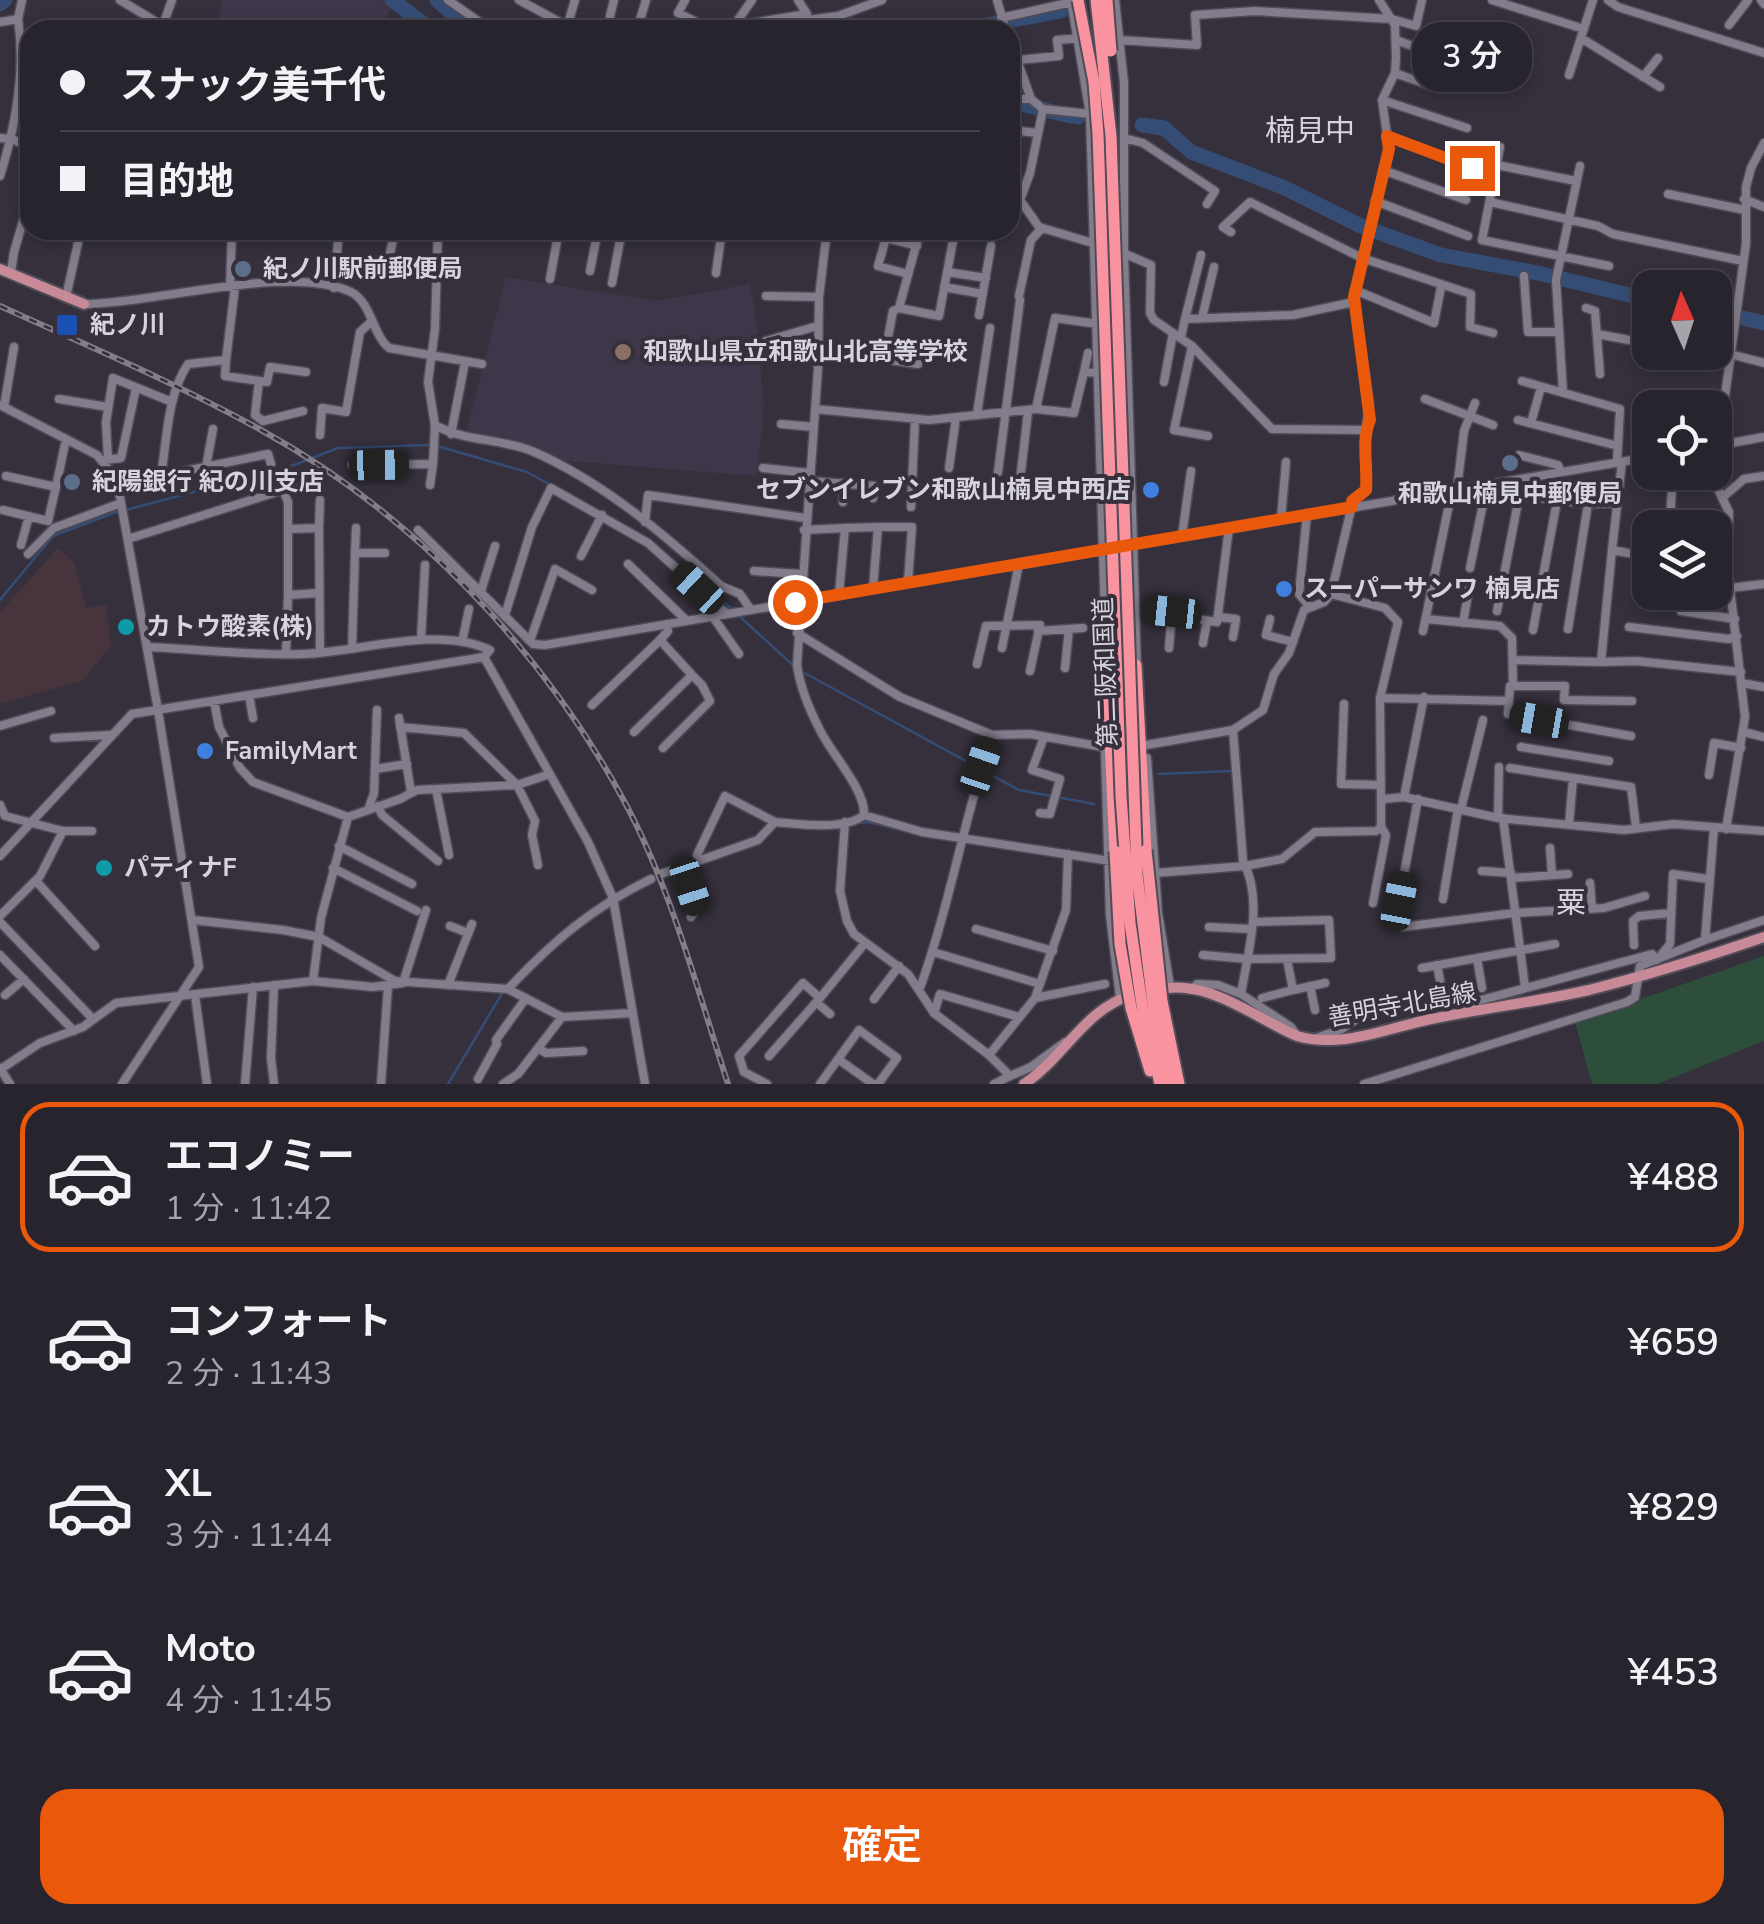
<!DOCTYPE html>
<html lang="ja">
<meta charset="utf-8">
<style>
:root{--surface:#28242d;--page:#302c35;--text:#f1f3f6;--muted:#a5a4aa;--line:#444149;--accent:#ea580c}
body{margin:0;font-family:"Nunito Sans","Noto Sans JP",sans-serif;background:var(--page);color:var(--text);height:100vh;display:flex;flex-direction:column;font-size:38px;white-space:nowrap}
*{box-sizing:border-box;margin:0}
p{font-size:32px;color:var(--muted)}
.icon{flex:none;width:55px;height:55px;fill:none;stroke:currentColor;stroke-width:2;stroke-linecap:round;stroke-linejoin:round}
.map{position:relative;height:1084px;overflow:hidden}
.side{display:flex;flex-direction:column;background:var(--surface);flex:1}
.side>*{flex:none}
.top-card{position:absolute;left:20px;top:20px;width:1000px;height:220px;border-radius:30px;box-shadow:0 5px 15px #0003,0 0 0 2px var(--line);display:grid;align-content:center;height:220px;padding:0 40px;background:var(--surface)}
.needle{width:65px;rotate:357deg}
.controls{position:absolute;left:1632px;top:270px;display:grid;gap:20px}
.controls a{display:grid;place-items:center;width:100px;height:100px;border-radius:20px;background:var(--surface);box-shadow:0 5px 15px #0003,0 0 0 2px var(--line);font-size:50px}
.end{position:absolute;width:45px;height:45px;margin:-22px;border:12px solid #ea580c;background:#fff;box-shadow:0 0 0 5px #fff}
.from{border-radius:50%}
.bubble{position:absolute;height:70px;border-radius:30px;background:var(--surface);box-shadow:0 5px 15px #0003,0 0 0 2px var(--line);font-size:32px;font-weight:600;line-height:70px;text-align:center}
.car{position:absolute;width:30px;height:60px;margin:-30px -15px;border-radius:12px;box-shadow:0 0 8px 2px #0007;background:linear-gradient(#222 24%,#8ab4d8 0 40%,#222 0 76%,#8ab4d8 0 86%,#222 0)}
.top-card b{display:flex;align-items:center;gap:35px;height:95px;font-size:38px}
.top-card b+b{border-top:2px solid var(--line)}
.top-card i{width:25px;height:25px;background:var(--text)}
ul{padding:18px 0 0;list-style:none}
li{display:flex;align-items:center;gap:30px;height:150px;margin:0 20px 15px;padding:0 20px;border:5px solid transparent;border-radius:30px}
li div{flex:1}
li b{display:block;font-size:38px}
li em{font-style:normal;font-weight:600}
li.on{border-color:var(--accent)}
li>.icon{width:90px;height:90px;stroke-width:1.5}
.primary-button{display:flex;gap:20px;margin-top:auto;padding:20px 40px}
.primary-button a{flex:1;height:115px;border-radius:30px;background:var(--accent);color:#fff;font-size:40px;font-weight:600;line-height:115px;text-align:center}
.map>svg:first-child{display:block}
.commercial{fill:#47343c}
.built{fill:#3e3749}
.green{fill:#2c4e3b}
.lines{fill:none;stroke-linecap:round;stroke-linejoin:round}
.stream{stroke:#354d74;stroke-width:2.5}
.river{stroke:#354d74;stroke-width:15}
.minor-casing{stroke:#504c57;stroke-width:11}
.major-casing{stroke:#504c57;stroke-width:14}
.highway-casing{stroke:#504c57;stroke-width:15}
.minor{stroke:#827c8b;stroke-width:8}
.major{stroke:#c98a98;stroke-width:10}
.highway{stroke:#f993a0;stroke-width:11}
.rail-casing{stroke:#827e88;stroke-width:6}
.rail{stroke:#35303c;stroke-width:2.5;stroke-dasharray:8;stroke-linecap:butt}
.highway-bridge-casing{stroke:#504c57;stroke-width:15;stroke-linecap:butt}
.highway-bridge{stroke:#f993a0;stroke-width:11}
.route{stroke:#ea580c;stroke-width:12}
.service-dot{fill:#5c6f8a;stroke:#35303c;stroke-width:4}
.transit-dot{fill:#1a4fb4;stroke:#35303c;stroke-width:4}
.education-dot{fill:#8d6e63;stroke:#35303c;stroke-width:4}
.shop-dot{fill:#3f7fe0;stroke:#35303c;stroke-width:4}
.culture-dot{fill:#0f9aa8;stroke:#35303c;stroke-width:4}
.labels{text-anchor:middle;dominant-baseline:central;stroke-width:8;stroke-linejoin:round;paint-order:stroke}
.poi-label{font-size:25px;font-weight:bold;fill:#d6d3db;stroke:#35303c;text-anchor:start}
.street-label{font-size:25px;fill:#d6d3db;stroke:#35303c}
.quarter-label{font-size:30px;fill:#d6d3db;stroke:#35303c}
</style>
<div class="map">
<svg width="1764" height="1084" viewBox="0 0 1764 1084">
<rect width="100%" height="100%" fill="#35303c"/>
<path class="commercial" d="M58 548 74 562 86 608 106 605 111 646 82 681 0 704V612Z"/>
<path class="built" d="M223 0H383L392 6 380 30H216Z
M506 277 656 301 750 284 756 320 764 407 757 476 555 460 512 441 466 433Z"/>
<path class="green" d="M1764 956V1041L1658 1084H1592L1575 1022Z"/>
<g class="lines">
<path class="stream" d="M437 446 527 472 635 531
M126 510 294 465 338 448 429 445
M658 547 732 609
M0 600 53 536 119 511
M738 615 795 667
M801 671 1019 790 1094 804
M1159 774 1232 771
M856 823 868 822 922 835
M1548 826 1579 829
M1672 828 1709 831
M1717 831 1748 834
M701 856 727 847
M1253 861 1282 854 1303 837
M614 894 630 886
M594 908 608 898
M536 955 552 940
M448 1084 504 990"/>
<path class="river" d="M392 0 432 30
M437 0 457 18 479 30
M0 4 5 0
M960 30 1061 11
M1010 103C1032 104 1053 114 1078 117
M1142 125 1164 128 1191 152 1285 188 1361 226 1441 255 1538 273 1650 300
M1715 312 1764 323"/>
<g class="minor-casing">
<path id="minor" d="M120 0 158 23 163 30
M448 0 478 21 497 30
M519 0 567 26
M685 0 678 13 713 30
M752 0 738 20 740 25 807 14
M798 0 807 14 809 30
M997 0 1006 30
M1071 0 1090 114 1106 654
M1115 0 1124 83V254L1137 670
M1492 0 1584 29
M1608 0 1618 7 1764 53
M1761 0 1764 4
M610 16 614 0
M1001 18 1072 2
M808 20 838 16 882 0
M0 22 18 19 22 0
M1729 25 1748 0
M162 28 172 0
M566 30 575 0
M637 30 646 0
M1581 38 1660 87
M1010 40 1031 99 1043 109 1030 173 1020 200
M1120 40 1197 45 1195 15 1255 11 1392 19 1416 26 1422 0
M1396 40 1462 64
M1018 60 1059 56 1057 40 1081 38
M1395 73 1437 88
M1569 75 1593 0
M1643 77 1658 58
M1010 99H1031
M1382 100 1467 128
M1043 109 1090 114
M1010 130 1038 133
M1387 136 1472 168
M0 138 12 139 30 147
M1124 138 1143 143 1215 191 1207 204
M1500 147 1482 240 1609 266
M1497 165 1576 181
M1383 170 1466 200
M0 176C16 125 26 72 18 19
M1668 194 1745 210
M1010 197 1020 200 1039 227 1096 244
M1744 199 1764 207
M1375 201 1468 236
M1490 202 1598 226 1613 234 1743 261
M827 230 819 297 818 369 797 665C800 688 810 711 821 732 832 754 866 791 864 815
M1231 232 1223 227 1250 202 1362 258 1471 294 1470 327 1493 333
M992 238 994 230
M1123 253 1151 265 1150 313 1154 320 1192 346 1272 429 1364 430
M387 268 395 230
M590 271 598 230
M11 272 14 252 30 197
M947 272 986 278
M716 273 722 230
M908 274 878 266 886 238 917 246
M1524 276 1528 332H1559
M550 279 559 230
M612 283 622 230
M230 287 232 230
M235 287 226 360 188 364C167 395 167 440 161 476L268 454 271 464
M944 287 983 294
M334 288 339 230
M1355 290 1434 323 1441 287
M766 296 819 297
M1019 296 1031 240 1042 228
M66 297 78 243
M84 304C154 304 289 263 351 292 372 303 372 334 389 348L482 364
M899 308 939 316 955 230
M1586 308 1595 311 1600 374
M979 315 991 246
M1202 318 1214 267
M1185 319 1201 255
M1597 334 1650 344
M1181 337 1185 319 1293 315 1354 302
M766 341 817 326
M1192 346 1174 430 1208 436
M818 350 918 364
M1697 352 1730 358
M1730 354 1764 363
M884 359 893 311 899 308 920 231
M226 360 225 376 267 382 270 367 306 372
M1084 372 1088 353
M259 381 255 415 263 421 303 411
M1522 381 1620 409 1617 462
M1164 382 1173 333
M1563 393 1556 280 1580 166
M59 399 108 407
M1425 399 1493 425
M0 405 97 455 113 475 120 497 158 710 199 967 122 1084
M4 407 14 347
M815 409 929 420 1036 409 1074 413 1084 372 1099 373
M1036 409 1055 318 1098 324
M977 414 990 328
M1518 420 1618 446
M1531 423 1541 387
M781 424 814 427
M435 425C465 442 500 438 532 451 603 482 664 534 721 586L740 594 751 610
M451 434 465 362
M320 435 322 408 346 412 360 332 372 321
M1715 446 1764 437
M1519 455 1558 465 1561 472
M104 460 121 458 136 388
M108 460 106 422 113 378 172 402
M1622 462 1612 550 1650 557
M433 464 435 425 428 382 435 329 438 230
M352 465 433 464 430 485
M206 467 213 429
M763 468 809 473
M949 468 956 418
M1715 468 1746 244V187L1751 168 1764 143
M998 472 1020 300
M1714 472 1716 485 1729 512 1728 571 1745 717 1726 829
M6 476 56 487 66 439
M809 481 874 486 873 498
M116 484 161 476
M1019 489 1028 412
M1457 489 1464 431 1475 403
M1467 489 1588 504 1618 503
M1723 497 1744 479 1764 476
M843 502 844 483
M911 507 915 420
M3 510 48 521 56 487
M1307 514 1299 594 1310 607
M1645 516 1689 524
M1281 519 1286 462
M1670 520 1673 472
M645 522 648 495 805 518
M878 527H912L908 582
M319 528 320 652
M356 528 355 553H385
M845 528 878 527 873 588
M288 529 319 528 320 500
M418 530 533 644 545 645 1650 457
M804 530 845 528 839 594
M1182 536 1191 471
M128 539 283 490
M21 545 29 516
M1612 550 1601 662 1636 661 1741 672
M28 554 54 528 121 503
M581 556 602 515
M628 564 687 621
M1470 568 1485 494
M754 571 801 574
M1730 588 1764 584
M481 591 495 546
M1331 594 1385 608 1398 622 1380 698 1381 803
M288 595V502L283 490 312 480
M1150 609 1186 613 1191 618 1217 622 1229 528
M1497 611 1519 497
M1681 611 1735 619
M505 615 532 527 551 488 648 543 727 614
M713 617 739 654
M1218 617 1236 619 1233 637
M1270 619 1266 635 1293 642
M1426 619 1500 626 1512 638 1513 686H1510L1508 714 1631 736
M1463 623 1469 589
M1629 627 1729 639 1737 636
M1568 629 1588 504
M1533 630 1557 501
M1038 631 1083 628
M1423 631 1452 490
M797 633 900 697 992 735 1030 734 1103 747
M421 640 425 565
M530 641 555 569 592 590
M462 642 469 609
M1203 643 1207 621
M147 647C199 649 252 656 304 654 360 652 437 625 490 650L484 657
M1002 648 1019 564
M1169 648 1172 612
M352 649 355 553
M286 653 288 595 319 593
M484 657 588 842 613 898 645 1084
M1513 660 1601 662
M977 664 986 626 1040 625 1030 671
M1065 668 1069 629
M1742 683 1764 687
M1513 686H1565L1564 700 1632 701
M249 695 253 718
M1380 698 1509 701
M214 701 219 727 240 768 253 782 348 817 400 799 417 790 517 785 550 774
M1344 704 1341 784 1381 785
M592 705 660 640 668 631 667 624
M399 718 411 792
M1104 718 1110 915 1120 998
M0 726 51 711
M400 727 464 733 517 785 535 821 532 835 538 865
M634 732 692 675 660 640
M1744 732 1764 737
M54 738 110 735
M1146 745 1233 730 1263 710 1274 674 1289 653 1304 610 1324 602 1331 594 1353 501 1366 490C1368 472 1365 455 1365 437 1365 426 1369 416 1369 403L1354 297 1389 149 1382 100 1395 73 1396 58 1395 25 1379 0
M1521 747 1609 761
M663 748 710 701 702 685 692 675
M1147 758 1158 913 1170 986
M1510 768 1631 787 1636 827
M375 769 407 764
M1709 775 1714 743 1741 748
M436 789 449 855
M1404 797 1424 697
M1418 799 1399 901 1402 927 1515 913 1604 908 1645 896
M0 805 5 816 63 831H92
M378 806 382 815 438 861
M1461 809 1483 720
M368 810 374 793 377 710
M1040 813 1050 814 1060 779 1032 770 1044 737
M1498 818 1499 767
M1503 818 1525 987
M845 822 840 891 847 921 854 934 908 974 934 1013 989 1055 1010 1076 1031 1067 1065 1042
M1569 825 1573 778
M339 846 412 884
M1550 848 1552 875
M0 856 132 714 484 657
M699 860 697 855 725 796 775 822
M683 866 697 907
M333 868 417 911
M1145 870 1155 873 1245 866 1282 859 1315 832 1376 831 1381 827V803L1384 799 1404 797 1498 818 1624 830 1674 824 1764 831
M1482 871 1511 873
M661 874 758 840 775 822C800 824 844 831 864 815L922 832 1117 862
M1512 878 1568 874
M36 881 95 946
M1590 883 1592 908
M1443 899 1458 809
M1373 903 1386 835 1381 827
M0 916 40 876 63 831
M691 917 704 896
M193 920 283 930 319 937 395 981 508 989 562 1017 633 1013
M0 922 92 1018
M450 926 468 933
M1209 927 1251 929
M976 929 1053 951
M1705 940 1764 920
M1634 945 1633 921 1639 916 1671 913
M933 952 1040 984
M0 955 74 1031
M1203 955 1247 959 1331 958 1329 920 1253 922
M1477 958 1482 988
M1437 965 1443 996
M1422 968 1555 944
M313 981 321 918 348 817
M274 985 271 1058 274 1084
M448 985 472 924
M1310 986 1315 1010
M920 988C950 905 964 818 992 735
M1193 988 1197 984 1218 985 1241 994C1248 952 1264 900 1243 861L1233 730
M508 989C552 942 593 907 651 879
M1293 990 1325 983
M1241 994 1291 1027 1297 1036
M5 995 24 979
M195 995 207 1084
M820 998 865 943
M1035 998 1105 984
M1262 998 1293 990 1287 959
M874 999 899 966
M816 1002 830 1014
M934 1013 940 994 1019 1017
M1461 1013 1463 1005 1652 954 1657 960 1670 944 1673 874 1708 879
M1319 1037 1342 1029 1358 1018
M538 1048 546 1053 583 1051
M989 1055 1035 998 1066 910 1068 854
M838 1059 873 1084
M0 1068 10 1084
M1 1069 40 1043 83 1027 116 1003 313 981 373 987 403 983 426 910
M478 1079 497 1044 496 1040 526 998
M245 1084 253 987
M381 1084 388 986
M503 1084 518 1074 562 1017
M767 1084 744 1072 739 1056 803 983 820 998 769 1056
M820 1084 859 1030 897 1058 878 1084
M994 1084 1010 1076
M1364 1084 1627 1002 1635 997 1640 966 1705 940 1714 828"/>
</g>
<g class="major-casing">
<path id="major" d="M0 269 84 304
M1155 990C1207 977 1251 1016 1297 1036 1342 1049 1387 1028 1431 1019 1484 1008 1536 1002 1589 990 1648 975 1706 957 1764 937
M1024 1084C1063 1059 1086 1007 1133 995"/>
</g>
<g class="highway-casing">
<path id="highway" d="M1106 652 1115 851
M1136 665 1146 850
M1162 1001 1179 1084
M1153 1003 1170 1084
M1142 1005 1160 1084
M1131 1008 1150 1071"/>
</g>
<use href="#minor" class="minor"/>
<use href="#major" class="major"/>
<use href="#highway" class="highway"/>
<g class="rail-casing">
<path id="rail" d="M0 306C88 346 176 383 261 430 412 513 541 648 623 799 671 887 697 989 728 1084"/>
</g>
<use href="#rail" class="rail"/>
<g class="highway-bridge-casing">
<path id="highway-bridge" d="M1078 0 1094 82 1098 134 1121 796 1130 923 1142 1005
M1096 0 1111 136 1137 875 1153 1003
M1107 0 1111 51
M1146 850 1162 1001
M1115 851 1120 944 1131 1008"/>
</g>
<use href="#highway-bridge" class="highway-bridge"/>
</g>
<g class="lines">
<path class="route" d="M795 602 1352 507V501L1366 490C1368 467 1361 440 1370 420L1354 297 1389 149 1387 136 1472 168"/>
</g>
<g class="service-dot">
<circle cx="243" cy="269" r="10"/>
<circle cx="1510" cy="463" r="10"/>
<circle cx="72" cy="482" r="10"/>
</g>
<rect class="transit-dot" x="55" y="313" width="24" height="24" rx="5"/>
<circle class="education-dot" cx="623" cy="352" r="10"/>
<g class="shop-dot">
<circle cx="1151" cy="490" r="10"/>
<circle cx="1284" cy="589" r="10"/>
<circle cx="205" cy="751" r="10"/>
</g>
<g class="culture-dot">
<circle cx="126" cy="627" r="10"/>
<circle cx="104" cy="868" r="10"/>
</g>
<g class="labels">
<g class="poi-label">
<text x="263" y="269">紀ノ川駅前郵便局</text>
<text x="90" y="325">紀ノ川</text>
<text x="643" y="352">和歌山県立和歌山北高等学校</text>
<text x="92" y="482">紀陽銀行 紀の川支店</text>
<text x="1131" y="490" text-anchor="end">セブンイレブン和歌山楠見中西店</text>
<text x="1510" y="494" text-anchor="middle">和歌山楠見中郵便局</text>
<text x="1304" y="589">スーパーサンワ 楠見店</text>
<text x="146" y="627">カトウ酸素(株)</text>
<text x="225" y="751">FamilyMart</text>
<text x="124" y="868">パティナF</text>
</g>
<g class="street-label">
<text transform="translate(1106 672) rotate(-92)">第二阪和国道</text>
<text transform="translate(1402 1005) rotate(-10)">善明寺北島線</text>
</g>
<g class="quarter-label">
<text x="1310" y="131">楠見中</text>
<text x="1571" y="903">粟</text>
</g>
</g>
</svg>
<div class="controls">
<a><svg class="needle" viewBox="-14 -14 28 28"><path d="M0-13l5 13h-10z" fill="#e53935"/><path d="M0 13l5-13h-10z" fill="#a5a4aa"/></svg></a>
<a><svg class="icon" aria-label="locate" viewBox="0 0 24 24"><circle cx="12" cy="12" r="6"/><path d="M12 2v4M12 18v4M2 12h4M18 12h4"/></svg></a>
<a><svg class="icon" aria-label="layers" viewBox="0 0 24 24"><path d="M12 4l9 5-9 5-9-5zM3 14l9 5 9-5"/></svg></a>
</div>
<i class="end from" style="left:795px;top:602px"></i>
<i class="end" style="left:1472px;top:168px"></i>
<div class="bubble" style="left:1412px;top:22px;width:120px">3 分</div>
<i class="car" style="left:379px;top:465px;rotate:89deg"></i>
<i class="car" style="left:698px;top:588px;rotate:313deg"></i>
<i class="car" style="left:1172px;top:612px;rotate:276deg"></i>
<i class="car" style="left:1539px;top:720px;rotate:280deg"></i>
<i class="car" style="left:981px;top:766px;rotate:19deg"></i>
<i class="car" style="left:690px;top:886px;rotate:162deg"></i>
<i class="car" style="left:1399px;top:901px;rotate:11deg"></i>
<div class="top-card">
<b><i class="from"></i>スナック美千代</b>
<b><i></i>目的地</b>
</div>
</div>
<section class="side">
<ul>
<li class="on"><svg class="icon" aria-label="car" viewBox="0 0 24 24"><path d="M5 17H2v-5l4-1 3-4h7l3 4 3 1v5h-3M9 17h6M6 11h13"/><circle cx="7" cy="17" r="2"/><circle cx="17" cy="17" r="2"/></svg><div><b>エコノミー</b><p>1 分 · 11:42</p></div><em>¥488</em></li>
<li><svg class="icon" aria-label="car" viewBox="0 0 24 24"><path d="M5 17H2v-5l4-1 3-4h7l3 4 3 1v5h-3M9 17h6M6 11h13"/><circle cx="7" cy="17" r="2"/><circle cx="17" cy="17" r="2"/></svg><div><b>コンフォート</b><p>2 分 · 11:43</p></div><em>¥659</em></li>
<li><svg class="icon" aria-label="car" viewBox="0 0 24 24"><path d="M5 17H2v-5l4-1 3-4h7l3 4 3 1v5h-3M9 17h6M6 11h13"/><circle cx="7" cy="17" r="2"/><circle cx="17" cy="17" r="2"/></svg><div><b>XL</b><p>3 分 · 11:44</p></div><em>¥829</em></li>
<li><svg class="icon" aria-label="car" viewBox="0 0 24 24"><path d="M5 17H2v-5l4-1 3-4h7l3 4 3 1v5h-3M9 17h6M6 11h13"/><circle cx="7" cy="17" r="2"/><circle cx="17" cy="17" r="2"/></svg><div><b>Moto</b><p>4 分 · 11:45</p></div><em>¥453</em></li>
</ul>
<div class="primary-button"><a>確定</a></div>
</section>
